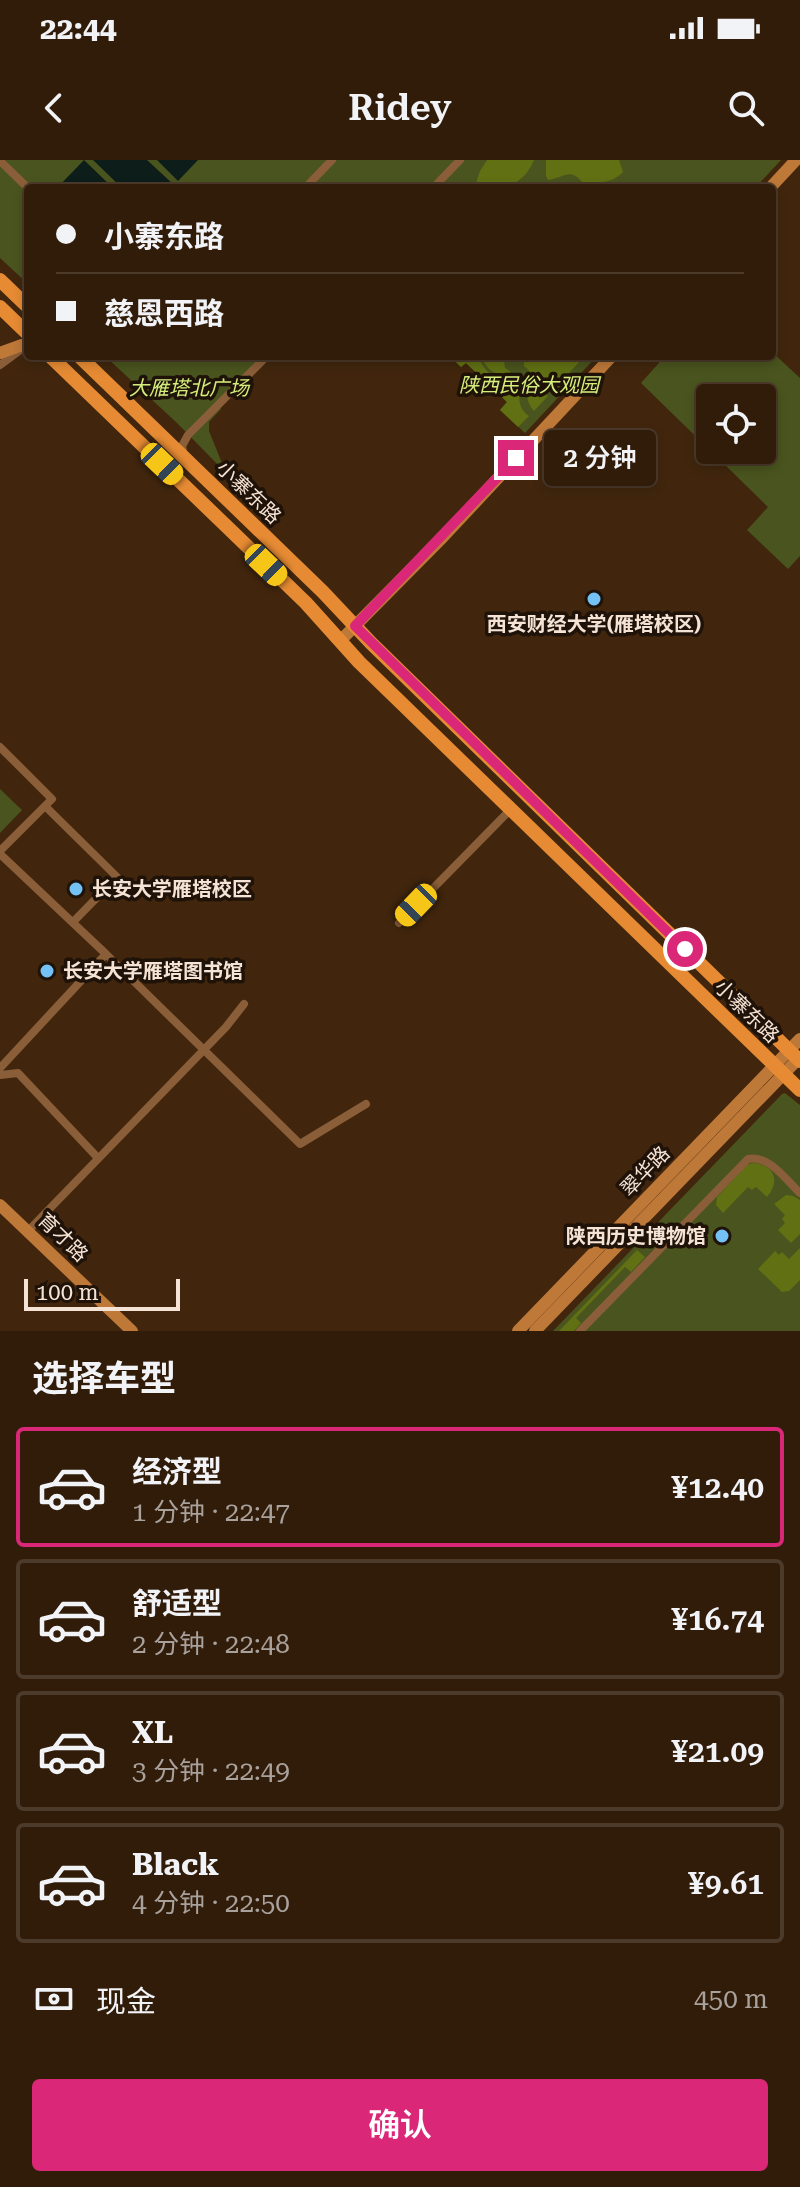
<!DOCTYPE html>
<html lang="zh">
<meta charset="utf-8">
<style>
:root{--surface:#311c0a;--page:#392513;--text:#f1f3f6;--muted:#a8a19c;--line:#4c3a2b;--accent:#db2777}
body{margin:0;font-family:"Roboto Serif","Noto Sans SC",serif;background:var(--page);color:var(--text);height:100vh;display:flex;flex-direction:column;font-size:30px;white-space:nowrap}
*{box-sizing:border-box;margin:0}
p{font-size:26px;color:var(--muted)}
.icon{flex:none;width:44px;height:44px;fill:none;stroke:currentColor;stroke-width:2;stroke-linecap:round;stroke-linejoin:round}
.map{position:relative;height:1171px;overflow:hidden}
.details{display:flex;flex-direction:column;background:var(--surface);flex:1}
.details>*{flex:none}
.hud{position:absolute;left:24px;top:24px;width:752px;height:176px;border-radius:8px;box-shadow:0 4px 12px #0003,0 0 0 2px var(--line);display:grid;align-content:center;height:176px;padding:0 32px;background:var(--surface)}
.tools{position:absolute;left:696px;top:224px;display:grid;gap:16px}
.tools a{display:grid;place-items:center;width:80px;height:80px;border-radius:8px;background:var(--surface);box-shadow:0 4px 12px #0003,0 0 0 2px var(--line);font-size:40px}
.scale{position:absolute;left:24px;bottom:20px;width:156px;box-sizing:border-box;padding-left:8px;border:4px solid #f5e3d5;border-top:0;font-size:22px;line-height:28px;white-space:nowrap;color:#f5e3d5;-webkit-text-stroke:6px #1f1208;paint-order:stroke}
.end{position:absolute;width:36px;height:36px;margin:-18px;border:10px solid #db2777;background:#fff;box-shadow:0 0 0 4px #fff}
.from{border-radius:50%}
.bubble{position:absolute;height:56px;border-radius:8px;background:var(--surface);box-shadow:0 4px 12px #0003,0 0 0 2px var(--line);font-size:26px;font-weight:600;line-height:56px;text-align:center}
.car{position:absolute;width:24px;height:48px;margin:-24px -12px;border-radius:10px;box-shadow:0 0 6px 2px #0007;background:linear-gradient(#f5c518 24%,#345 0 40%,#f5c518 0 76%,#345 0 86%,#f5c518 0)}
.hud b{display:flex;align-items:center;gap:28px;height:76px;font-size:30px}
.hud b+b{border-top:2px solid var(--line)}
.hud i{width:20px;height:20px;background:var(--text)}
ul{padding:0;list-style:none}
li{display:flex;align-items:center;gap:24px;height:120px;margin:0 16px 12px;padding:0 16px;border:4px solid var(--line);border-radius:8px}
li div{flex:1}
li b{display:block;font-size:30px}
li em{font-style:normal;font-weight:600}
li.active{border-color:var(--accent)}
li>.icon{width:72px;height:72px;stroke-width:1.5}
h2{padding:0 32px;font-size:36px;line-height:96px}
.pay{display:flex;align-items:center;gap:20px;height:88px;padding:0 32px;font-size:30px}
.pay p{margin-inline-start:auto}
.button{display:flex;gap:16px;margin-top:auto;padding:16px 32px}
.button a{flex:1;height:92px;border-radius:8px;background:var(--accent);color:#fff;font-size:32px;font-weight:600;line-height:92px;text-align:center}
.status{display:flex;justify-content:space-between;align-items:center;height:56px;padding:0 40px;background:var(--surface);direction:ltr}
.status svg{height:22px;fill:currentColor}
header{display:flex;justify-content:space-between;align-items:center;height:104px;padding:0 32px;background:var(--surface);font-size:36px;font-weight:600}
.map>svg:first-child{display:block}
.green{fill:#49541e;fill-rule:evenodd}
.forest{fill:#607013}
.water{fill:#0d1d19}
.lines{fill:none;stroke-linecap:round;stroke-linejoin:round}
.street{stroke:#8a5e38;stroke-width:8}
.secondary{stroke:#be7838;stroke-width:12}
.primary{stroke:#e68b33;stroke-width:14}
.route{stroke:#db2777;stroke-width:10}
.poi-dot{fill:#73c1f5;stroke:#1f1208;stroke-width:3}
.labels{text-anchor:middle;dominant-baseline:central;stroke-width:7;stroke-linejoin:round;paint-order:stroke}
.park-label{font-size:20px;font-style:italic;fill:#d4ee7b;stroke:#1f1208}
.street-label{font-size:20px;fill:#f5e3d5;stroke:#1f1208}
.poi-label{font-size:20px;font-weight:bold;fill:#f5e3d5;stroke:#1f1208;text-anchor:start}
</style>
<div class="status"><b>22:44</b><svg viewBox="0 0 49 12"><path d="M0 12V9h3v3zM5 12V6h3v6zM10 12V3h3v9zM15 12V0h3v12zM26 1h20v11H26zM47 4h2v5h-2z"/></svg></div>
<header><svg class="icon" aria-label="back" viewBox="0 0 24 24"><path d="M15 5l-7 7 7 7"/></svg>Ridey<svg class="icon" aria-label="search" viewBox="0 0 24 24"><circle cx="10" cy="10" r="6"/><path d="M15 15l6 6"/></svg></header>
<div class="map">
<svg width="800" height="1171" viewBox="0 0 800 1171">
<rect width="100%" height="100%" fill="#41260d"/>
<path class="green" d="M0 0H781L755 28H28V124L0 98Z
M772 192 800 218V396L788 409 747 370 768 347 641 223 665 196H772ZM710 238H762V290H710Z
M105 196H267L218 245 221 249 209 262V271L226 313 177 263Z
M450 196H597L525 273 500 250 507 242 466 203 461 207Z
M0 629 22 650 0 673Z
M785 933 800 945V1171H553L782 934Z"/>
<path class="forest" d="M487 0H534C521 29 503 29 475 26L480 11Z
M546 0H619L623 12C612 24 597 23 582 22 570 7 564 18 548 20L546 16Z
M450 196H457L461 200 465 196H478C482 206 490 218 502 218 511 218 513 214 522 216L524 220C518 233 516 247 529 256L518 267 500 250 507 242 466 203 461 207Z
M481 196H496L499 199H504L505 208 511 212C497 219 486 209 481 196Z
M524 196H585L551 232 524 206Z
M535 224 548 236 534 251C528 244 525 235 529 227Z
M752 1003C774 1004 781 1021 767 1037L756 1027 752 1030 748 1027 723 1053 716 1045 717 1037 747 1005Z
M786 1035 793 1036 800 1040V1074L791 1083 778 1070 785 1063 782 1059 785 1055 774 1044Z
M800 1088V1120L789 1131 782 1132 758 1109 775 1091 779 1095 782 1092 789 1099Z
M637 1090 645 1097 631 1112 625 1107 576 1158 581 1163 574 1171H559Z"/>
<path class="water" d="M84 0 113 28H57Z
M93 0H147L174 25 171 28H122Z
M157 0H198L178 21Z"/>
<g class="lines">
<path class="street" d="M0 1 28 28
M305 28 332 0
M433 28 460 0
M0 205 19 191
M184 296 182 286 188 275 267 196
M0 587 52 639 0 691
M45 646 117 717 73 762
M0 694 106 794 0 908
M399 763 511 649
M106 794 300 984 366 944
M0 915 18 913 98 998
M28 1071 226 867 244 844
M580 1171 748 999C770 995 786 1020 800 1033"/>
<path class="secondary" d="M770 28 796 0
M0 193 22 185H28
M340 481 443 377 612 196
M0 1045 132 1171
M518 1171 800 879
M535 1171 800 897"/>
<path class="primary" d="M0 120 28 147
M0 147 28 174
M50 196 306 443 359 502 800 930
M79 196 323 432 371 483 800 901"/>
</g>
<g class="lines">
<path class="route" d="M516 298 355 466 685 789"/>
</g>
<g class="poi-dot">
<circle cx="594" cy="439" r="8"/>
<circle cx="76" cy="729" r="8"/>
<circle cx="47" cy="811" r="8"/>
<circle cx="722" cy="1076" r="8"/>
</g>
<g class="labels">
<g class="park-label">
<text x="529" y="225">陕西民俗大观园</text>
<text x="189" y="228">大雁塔北广场</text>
</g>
<g class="street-label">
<text transform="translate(249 332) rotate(44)">小寨东路</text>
<text transform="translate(747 851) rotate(44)">小寨东路</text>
<text transform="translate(645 1011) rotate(-46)">翠华路</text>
<text transform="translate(63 1077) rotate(44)">育才路</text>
</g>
<g class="poi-label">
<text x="594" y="464" text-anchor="middle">西安财经大学(雁塔校区)</text>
<text x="92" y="729">长安大学雁塔校区</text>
<text x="63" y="811">长安大学雁塔图书馆</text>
<text x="706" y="1076" text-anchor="end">陕西历史博物馆</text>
</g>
</g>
</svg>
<div class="tools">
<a><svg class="icon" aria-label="locate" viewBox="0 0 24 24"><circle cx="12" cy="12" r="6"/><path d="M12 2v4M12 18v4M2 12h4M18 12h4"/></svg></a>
</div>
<div class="scale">100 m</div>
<i class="end from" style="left:685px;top:789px"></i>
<i class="end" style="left:516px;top:298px"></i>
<div class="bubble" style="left:544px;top:270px;width:112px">2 分钟</div>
<i class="car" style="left:162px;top:304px;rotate:134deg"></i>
<i class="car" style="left:266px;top:405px;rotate:134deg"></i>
<i class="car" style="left:416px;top:745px;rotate:224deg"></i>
<div class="hud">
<b><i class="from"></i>小寨东路</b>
<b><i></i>慈恩西路</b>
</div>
</div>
<section class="details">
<h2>选择车型</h2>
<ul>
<li class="active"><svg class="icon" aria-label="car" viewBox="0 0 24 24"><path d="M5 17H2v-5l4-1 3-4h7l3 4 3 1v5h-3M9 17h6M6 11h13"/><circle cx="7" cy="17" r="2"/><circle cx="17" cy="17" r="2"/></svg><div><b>经济型</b><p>1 分钟 · 22:47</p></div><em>¥12.40</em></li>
<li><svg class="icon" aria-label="car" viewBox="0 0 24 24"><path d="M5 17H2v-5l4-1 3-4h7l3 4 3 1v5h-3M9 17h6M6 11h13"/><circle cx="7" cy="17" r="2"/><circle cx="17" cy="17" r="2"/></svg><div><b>舒适型</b><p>2 分钟 · 22:48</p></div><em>¥16.74</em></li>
<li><svg class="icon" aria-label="car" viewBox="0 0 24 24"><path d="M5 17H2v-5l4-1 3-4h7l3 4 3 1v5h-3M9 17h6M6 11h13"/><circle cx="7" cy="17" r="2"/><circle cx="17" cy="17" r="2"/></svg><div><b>XL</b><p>3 分钟 · 22:49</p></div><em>¥21.09</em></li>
<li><svg class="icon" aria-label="car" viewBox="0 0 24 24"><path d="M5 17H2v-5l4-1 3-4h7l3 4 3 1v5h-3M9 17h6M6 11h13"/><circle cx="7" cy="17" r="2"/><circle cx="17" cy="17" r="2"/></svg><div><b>Black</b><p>4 分钟 · 22:50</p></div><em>¥9.61</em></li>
</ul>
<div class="pay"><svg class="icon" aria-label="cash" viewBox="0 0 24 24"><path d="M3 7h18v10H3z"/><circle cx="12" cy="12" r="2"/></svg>现金<p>450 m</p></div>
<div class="button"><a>确认</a></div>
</section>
